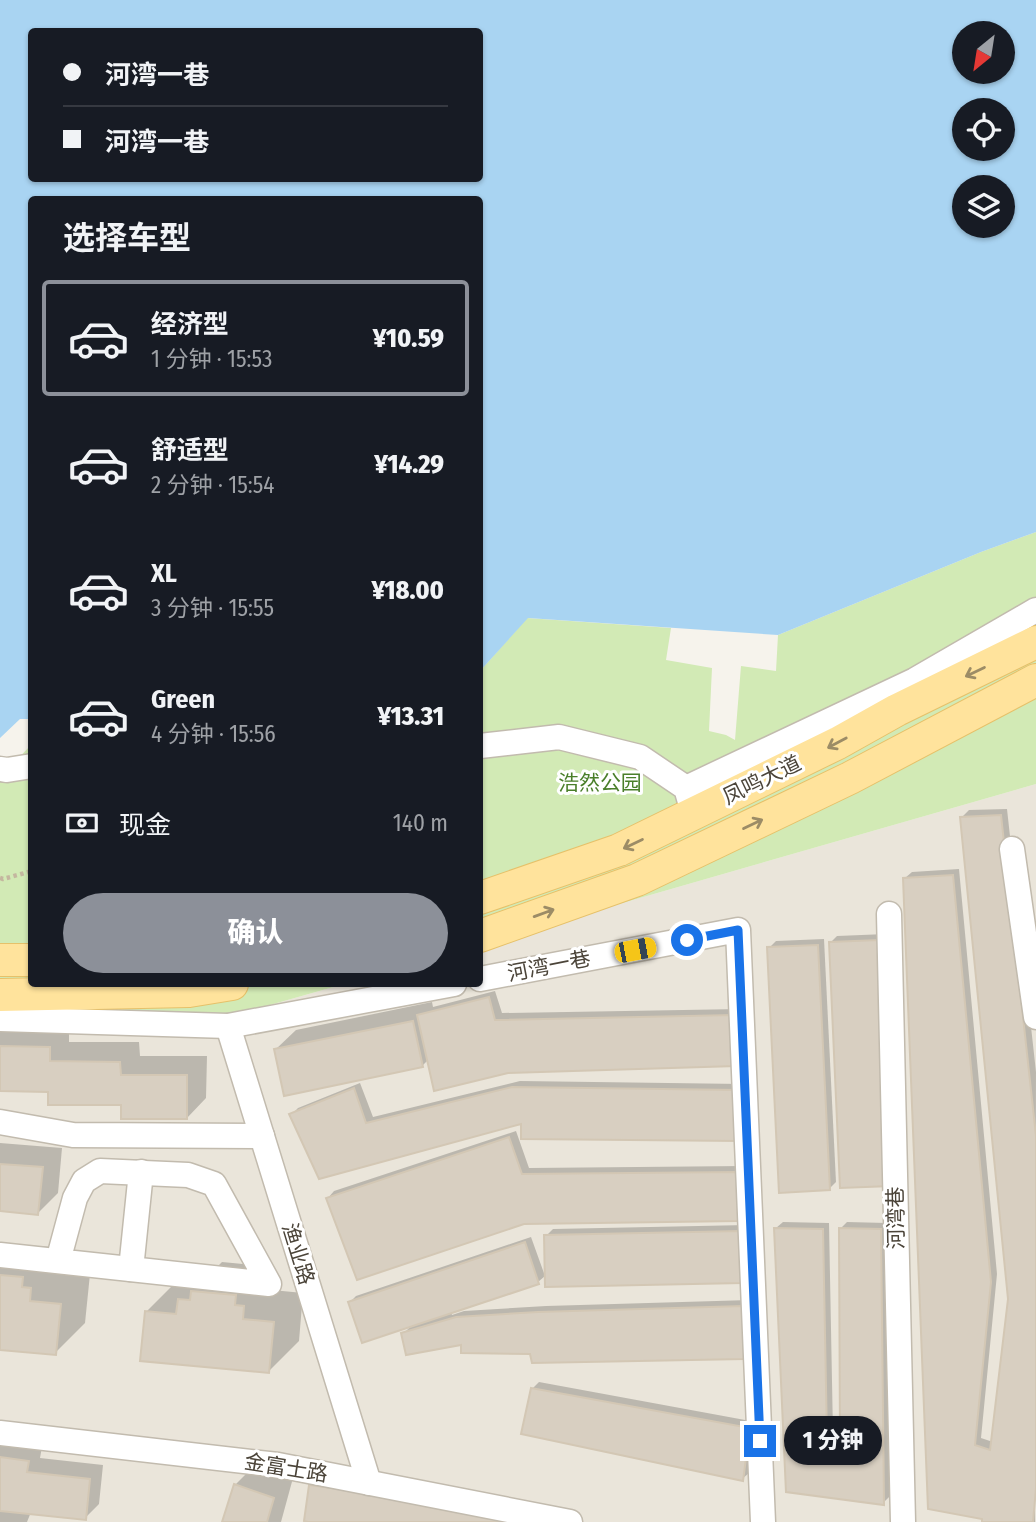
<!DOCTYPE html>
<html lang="zh">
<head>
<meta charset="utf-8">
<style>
	body { margin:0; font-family:"Fira Sans Condensed","Noto Sans SC",sans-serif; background:#242831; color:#f1f3f6; height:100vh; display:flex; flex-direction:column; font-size:26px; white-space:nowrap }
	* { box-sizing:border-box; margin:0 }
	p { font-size:23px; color:#9ea1a6 }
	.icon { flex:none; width:38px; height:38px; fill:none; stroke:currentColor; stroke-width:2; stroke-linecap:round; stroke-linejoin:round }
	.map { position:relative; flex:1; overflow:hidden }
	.drawer { position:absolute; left:28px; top:196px; width:455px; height:791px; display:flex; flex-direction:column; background:#171b24; border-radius:7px; box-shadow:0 2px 5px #0004 }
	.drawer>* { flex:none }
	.banner { position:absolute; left:28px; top:28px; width:455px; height:154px; border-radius:7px; box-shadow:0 2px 5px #0004; display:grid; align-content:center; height:154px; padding:0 35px; background:#171b24 }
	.needle { width:46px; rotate:210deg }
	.buttons { position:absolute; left:952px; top:21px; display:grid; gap:14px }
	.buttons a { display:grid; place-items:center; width:63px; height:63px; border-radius:50%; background:#171b24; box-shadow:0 2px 5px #0004; font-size:35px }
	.end { position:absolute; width:32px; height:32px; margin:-16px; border:9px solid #1a73e8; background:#fff; box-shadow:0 0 0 4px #fff }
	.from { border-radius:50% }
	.bubble { position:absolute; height:49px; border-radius:24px; background:#171b24; box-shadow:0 2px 5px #0004; font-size:23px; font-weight:800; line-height:49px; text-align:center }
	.car { position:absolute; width:21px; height:42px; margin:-21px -10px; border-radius:9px; box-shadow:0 0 5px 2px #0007; background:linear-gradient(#f5c518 24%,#345 0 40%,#f5c518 0 76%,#345 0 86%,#f5c518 0) }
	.banner b { display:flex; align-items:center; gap:24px; height:66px; font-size:26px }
	.banner b+b { border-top:2px solid #363941 }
	.banner i { width:18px; height:18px; background:#f1f3f6 }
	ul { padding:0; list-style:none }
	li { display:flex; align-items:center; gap:21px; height:116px; margin:0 14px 10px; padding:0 21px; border:4px solid transparent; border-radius:7px }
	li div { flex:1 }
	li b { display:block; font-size:26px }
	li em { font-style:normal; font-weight:800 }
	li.active { border-color:#8c9099 }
	li>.icon { width:63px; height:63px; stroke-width:1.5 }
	h2 { padding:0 35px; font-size:32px; line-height:84px }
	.pay { display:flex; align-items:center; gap:18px; height:77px; padding:0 35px; font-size:26px }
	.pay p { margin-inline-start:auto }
	.action { display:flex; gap:14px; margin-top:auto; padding:14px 35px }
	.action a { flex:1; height:80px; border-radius:42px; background:#8c9099; color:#fff; font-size:28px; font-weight:800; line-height:80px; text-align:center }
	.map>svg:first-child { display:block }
</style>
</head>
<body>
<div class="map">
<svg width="1036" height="1522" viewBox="0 0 1036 1522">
	<rect width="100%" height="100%" fill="#f6f3ec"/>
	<path fill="#eae5da" d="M1036 784V1522H0V1016L228 1017 344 984H480V944Z"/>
	<g fill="#d2eab5">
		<path d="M1036 532V784L480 944V671L527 618 671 628 666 660 712 668 709 731 726 735 735 740 741 666 776 671 778 635 981 552Z"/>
		<path d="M31 745 32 984H344L228 1017 0 1014V765L7 770Z"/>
	</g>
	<path fill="#a9d4f2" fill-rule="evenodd" d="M0 0H1036V532L981 552 778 635 528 618 480 671V200H32L31 719H20L0 738ZM32 32H480V178H32ZM964 33H1003V72H964ZM964 110H1003V149H964ZM964 187H1003V226H964Z"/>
	<g fill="#0003">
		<path d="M1007 809 1036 1072 1035 1522H983L905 878 912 872 959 869 997 1274 981 1438 993 1442 1010 1299 962 817 969 810Z"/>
		<path d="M886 934 898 1177 830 943 837 936Z"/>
		<path d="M824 939 836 1182 829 1189 769 948 776 941Z"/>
		<path d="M495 991 502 1013 741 1009 742 1057 429 1059 422 1066 276 1049 296 1030 432 1002 433 1007Z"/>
		<path d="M0 1027 69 1028V1042H139L140 1056H207L206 1098 187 1118 50 1090H0Z"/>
		<path d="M520 1081 743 1084 745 1133 523 1121 320 1177 291 1115 298 1108 360 1083 373 1117Z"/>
		<path d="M516 1131 529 1168 744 1166V1212L328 1198 334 1191Z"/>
		<path d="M0 1143 62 1148 58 1193 38 1213 0 1210Z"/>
		<path d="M783 1222 829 1223 833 1433H842L840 1229 847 1222 887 1223 890 1496 883 1503 788 1491 776 1228Z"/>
		<path d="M747 1225 748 1275 546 1236 553 1229Z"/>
		<path d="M531 1237 545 1276 538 1282 451 1312 452 1315 464 1311 546 1306 750 1300V1350L531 1353 403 1334 412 1325 350 1302 356 1296Z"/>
		<path d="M9 1244 52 1247 90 1274 85 1323 55 1353 0 1348V1252Z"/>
		<path d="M222 1262 265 1266 272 1290 303 1293 299 1341 269 1371 147 1311 177 1281 214 1270Z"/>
		<path d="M539 1382 756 1422 749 1473 742 1479 532 1389Z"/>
		<path d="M0 1442 42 1447 40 1458 103 1465 99 1504 85 1518 31 1512 27 1522H0Z"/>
		<path d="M255 1465 293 1478 281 1522H224L235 1485Z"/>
	</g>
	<g fill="#d8cfc1" stroke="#d3c7b4" stroke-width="2">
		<path d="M1001 815 1036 1136V1488L1033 1522H982V1519L928 1509 903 878 953 875 991 1282 975 1445 990 1450 1008 1299 960 817Z"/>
		<path d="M880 940 891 1186 840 1188 829 942Z"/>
		<path d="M818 945 830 1190 779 1193 767 947Z"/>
		<path d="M489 997 495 1020 734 1015 736 1066 508 1073 434 1091 417 1015Z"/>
		<path d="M413 1021 423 1067 284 1096 274 1049Z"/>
		<path d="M0 1046 50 1047V1061L120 1062 121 1075H187V1119H121V1105H48V1092L0 1091Z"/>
		<path d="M512 1087 737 1090 739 1141 521 1139V1124L319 1179 289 1114 354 1088 366 1123Z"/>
		<path d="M509 1137 522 1174 738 1172V1221L524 1224 357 1280 326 1198Z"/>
		<path d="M0 1164 43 1167 38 1215 0 1211Z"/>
		<path d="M774 1228 823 1229 827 1439 840 1440 839 1228 881 1229 884 1505 786 1492Z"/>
		<path d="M741 1231 742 1283 545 1287 544 1235Z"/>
		<path d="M525 1242 539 1284 362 1343 348 1302Z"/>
		<path d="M0 1275 23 1277 22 1287 31 1288 30 1301 61 1304 56 1355 0 1350Z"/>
		<path d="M191 1291 236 1295 235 1305 244 1306 243 1319 274 1322 269 1373 140 1361 145 1311 176 1314 178 1299 190 1300Z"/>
		<path d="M743 1306 744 1359 532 1363 530 1354 461 1353V1345L406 1355 401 1333 456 1317 538 1312Z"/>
		<path d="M531 1388 750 1428 743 1481 521 1434Z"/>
		<path d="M0 1457 29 1461 27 1472 90 1479 86 1520 0 1511Z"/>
		<path d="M234 1484 274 1498 267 1522H222Z"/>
		<path d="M309 1485 385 1495 511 1522H308L304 1521Z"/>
	</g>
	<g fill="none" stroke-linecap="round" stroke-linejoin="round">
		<g stroke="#c2bbae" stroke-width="27">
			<g id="minor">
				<path d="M480 746 559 737 640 757 686 788 690 802"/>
				<path d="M0 769 7 770 32 766"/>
				<path d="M686 788 915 680 1036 610"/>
				<path d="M1012 849 1036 1017"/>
				<path d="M889 914 903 1522"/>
				<path d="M480 979 738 930 763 1522"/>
				<path d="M0 1019 228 1026 454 984"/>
				<path d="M228 1026 369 1483"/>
				<path d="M0 1122 73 1135 262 1136"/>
				<path d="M0 1255 269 1284 214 1184 188 1175 100 1171 84 1181 75 1198 58 1261"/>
				<path d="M131 1269 141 1172"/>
				<path d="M0 1433 278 1465 570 1522"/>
			</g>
		</g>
		<g stroke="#e6c16a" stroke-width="34">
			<g id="major">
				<path d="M480 898 619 850 838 743 897 710 1036 642"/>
				<path d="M480 936 637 880 850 778 1036 680"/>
				<path d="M0 960H32"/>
				<path d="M0 995 189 991 232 984"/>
			</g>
		</g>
		<path stroke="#c4b79f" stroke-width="4.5" stroke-dasharray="3.5 3.5" stroke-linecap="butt" d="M0 878 3 879 32 871"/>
		<use href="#minor" stroke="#fff" stroke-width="24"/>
		<use href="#major" stroke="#ffe39c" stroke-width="32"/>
	</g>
	<defs><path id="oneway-shaft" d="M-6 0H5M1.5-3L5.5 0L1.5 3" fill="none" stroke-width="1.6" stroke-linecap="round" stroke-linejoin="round" transform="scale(1.75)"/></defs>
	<g stroke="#9c8c66">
		<use href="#oneway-shaft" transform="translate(975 672) rotate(154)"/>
		<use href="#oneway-shaft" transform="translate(837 743) rotate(152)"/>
		<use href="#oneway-shaft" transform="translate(753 824) rotate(-26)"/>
		<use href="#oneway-shaft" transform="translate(633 844) rotate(154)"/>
		<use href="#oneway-shaft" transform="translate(544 913) rotate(-20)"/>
	</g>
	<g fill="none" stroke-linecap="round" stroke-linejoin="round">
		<path stroke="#1a73e8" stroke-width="9" d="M687 940 738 930 760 1441"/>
	</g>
	<g text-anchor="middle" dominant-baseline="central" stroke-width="6" stroke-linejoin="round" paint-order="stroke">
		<g font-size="21" fill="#4b4439" stroke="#fff">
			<text transform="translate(762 780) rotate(-26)">凤鸣大道</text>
			<text transform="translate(549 966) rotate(-11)">河湾一巷</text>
			<text transform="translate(896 1218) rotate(-91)">河湾巷</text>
			<text transform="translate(298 1254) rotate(73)">渔业路</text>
			<text transform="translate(286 1468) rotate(9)">金富士路</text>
		</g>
		<g font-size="21" fill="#4a7f2a" stroke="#fff">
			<text x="600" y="783">浩然公园</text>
		</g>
	</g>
</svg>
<div class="buttons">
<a><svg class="needle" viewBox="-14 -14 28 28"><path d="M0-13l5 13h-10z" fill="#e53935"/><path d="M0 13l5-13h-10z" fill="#9ea1a6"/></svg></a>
<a><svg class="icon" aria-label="locate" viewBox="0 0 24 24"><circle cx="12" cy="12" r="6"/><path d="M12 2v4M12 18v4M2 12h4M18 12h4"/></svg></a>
<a><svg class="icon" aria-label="layers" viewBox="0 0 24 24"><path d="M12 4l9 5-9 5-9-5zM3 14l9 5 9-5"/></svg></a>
</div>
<i class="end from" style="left:687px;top:940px"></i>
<i class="end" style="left:760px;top:1441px"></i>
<div class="bubble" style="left:784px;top:1416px;width:98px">1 分钟</div>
<i class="car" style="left:635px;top:950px;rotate:79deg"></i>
<div class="banner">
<b><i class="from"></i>河湾一巷</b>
<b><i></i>河湾一巷</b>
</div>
<section class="drawer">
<h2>选择车型</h2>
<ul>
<li class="active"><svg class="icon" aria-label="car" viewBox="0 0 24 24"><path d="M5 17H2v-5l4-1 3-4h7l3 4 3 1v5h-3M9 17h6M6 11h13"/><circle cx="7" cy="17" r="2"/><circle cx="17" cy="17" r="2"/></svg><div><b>经济型</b><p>1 分钟 · 15:53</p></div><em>¥10.59</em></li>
<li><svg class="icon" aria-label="car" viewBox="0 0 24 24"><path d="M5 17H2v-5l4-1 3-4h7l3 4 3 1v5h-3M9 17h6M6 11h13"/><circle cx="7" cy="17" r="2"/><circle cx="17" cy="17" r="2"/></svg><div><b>舒适型</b><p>2 分钟 · 15:54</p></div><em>¥14.29</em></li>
<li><svg class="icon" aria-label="car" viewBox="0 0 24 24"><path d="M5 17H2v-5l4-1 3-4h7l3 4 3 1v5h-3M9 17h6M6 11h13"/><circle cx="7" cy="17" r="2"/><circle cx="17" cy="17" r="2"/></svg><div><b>XL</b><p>3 分钟 · 15:55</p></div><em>¥18.00</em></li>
<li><svg class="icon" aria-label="car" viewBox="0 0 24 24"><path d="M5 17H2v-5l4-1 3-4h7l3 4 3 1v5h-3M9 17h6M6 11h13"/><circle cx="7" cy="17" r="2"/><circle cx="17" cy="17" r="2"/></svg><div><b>Green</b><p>4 分钟 · 15:56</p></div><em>¥13.31</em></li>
</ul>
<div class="pay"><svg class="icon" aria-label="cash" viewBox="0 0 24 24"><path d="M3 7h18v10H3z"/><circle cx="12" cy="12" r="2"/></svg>现金<p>140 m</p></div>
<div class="action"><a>确认</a></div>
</section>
</div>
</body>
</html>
